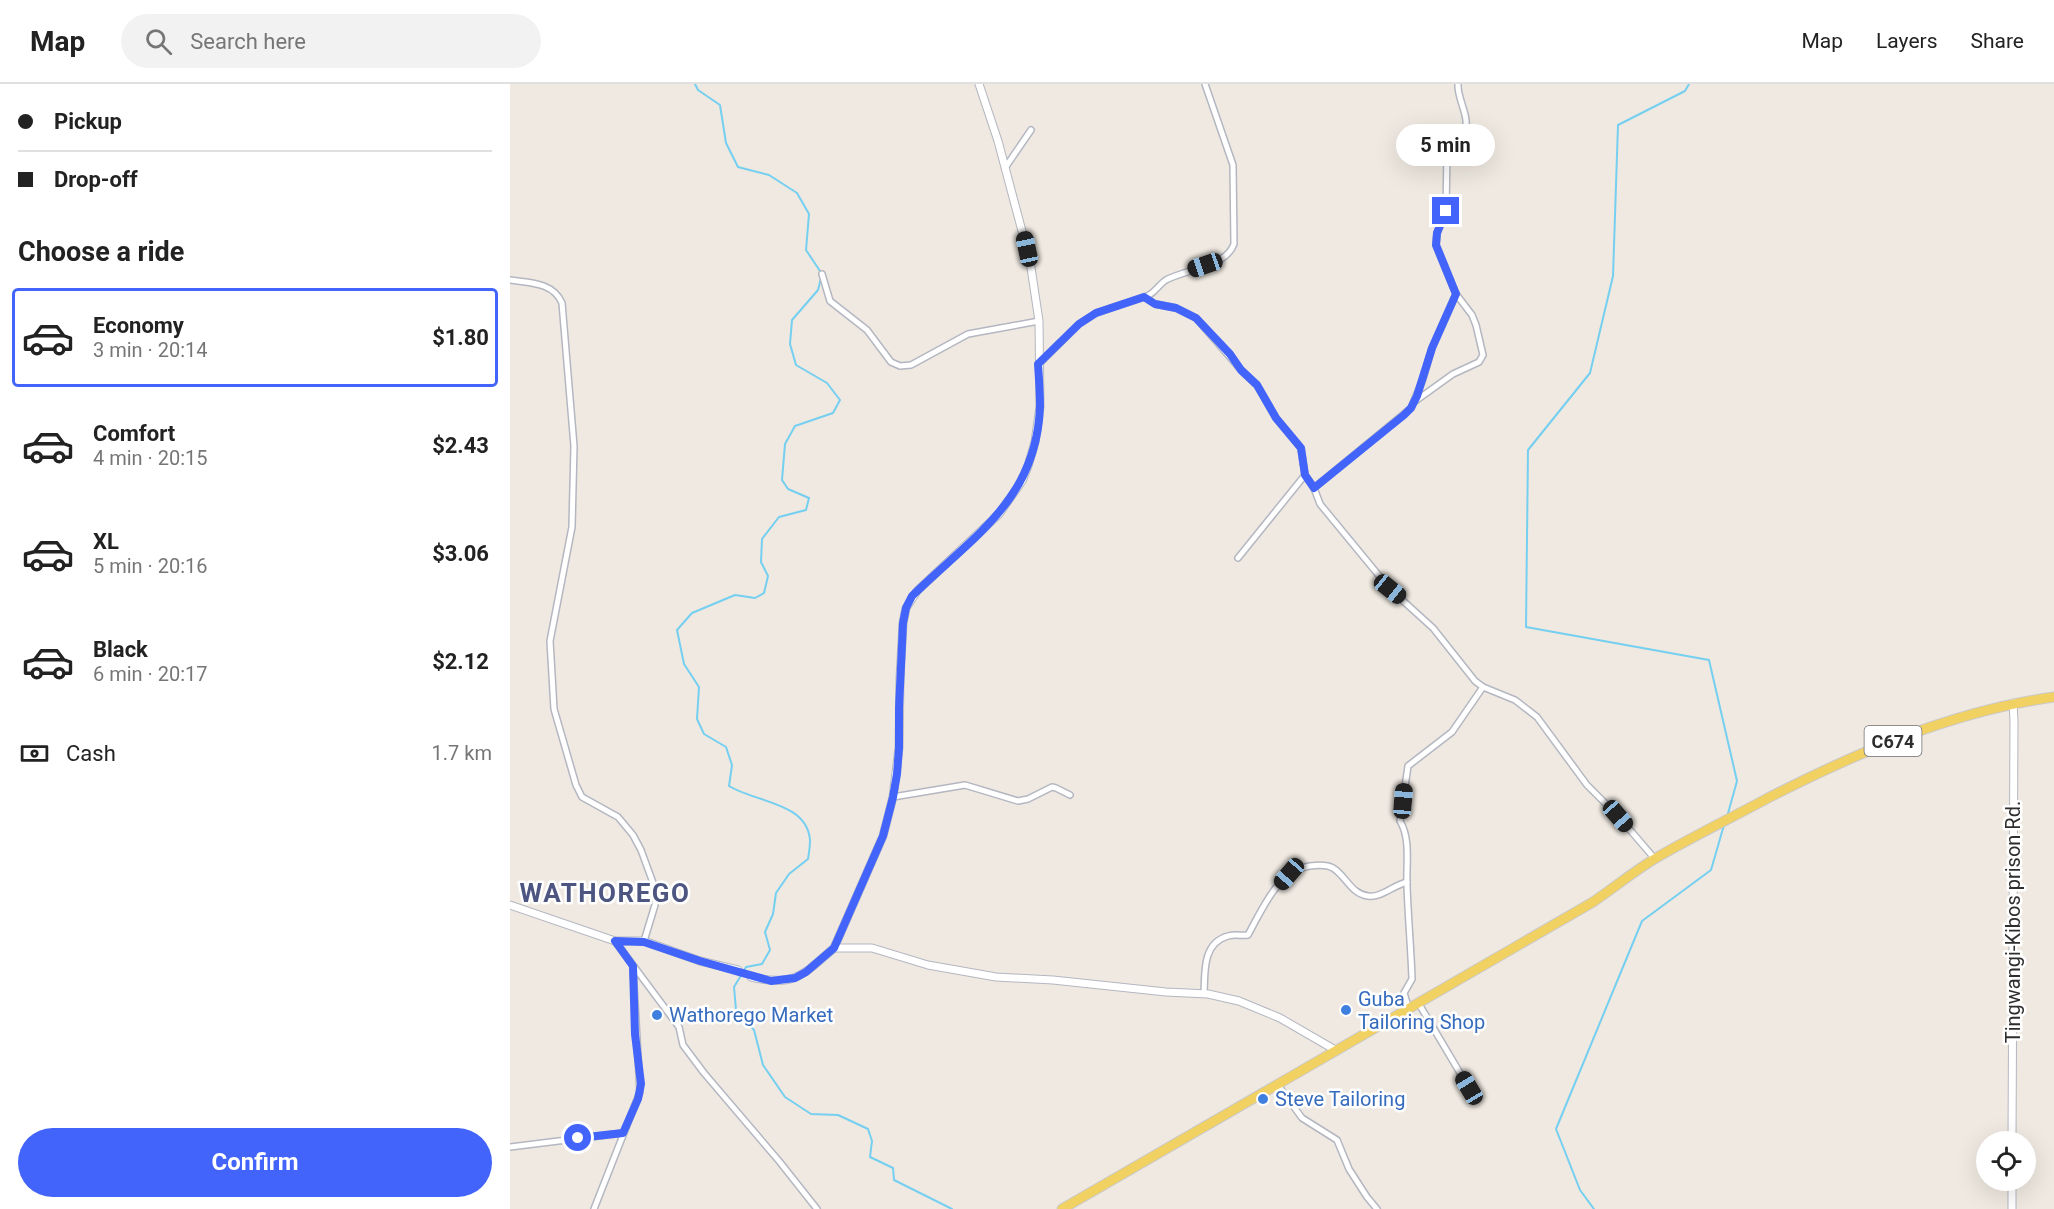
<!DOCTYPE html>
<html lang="en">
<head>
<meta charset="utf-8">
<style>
	body { margin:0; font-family:Roboto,sans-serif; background:#f2f2f2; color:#222; height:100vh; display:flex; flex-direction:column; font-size:22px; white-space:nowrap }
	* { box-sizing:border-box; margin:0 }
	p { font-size:20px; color:#767676 }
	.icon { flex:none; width:33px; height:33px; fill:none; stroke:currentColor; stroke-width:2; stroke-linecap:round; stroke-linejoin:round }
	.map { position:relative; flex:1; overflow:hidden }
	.drawer { display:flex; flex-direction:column; background:#fff; width:510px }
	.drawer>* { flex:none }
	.guide { display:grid; align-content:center; height:132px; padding:0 18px; background:#fff }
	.tools { position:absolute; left:1466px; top:1047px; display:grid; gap:12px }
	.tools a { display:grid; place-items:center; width:60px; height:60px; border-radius:50%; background:#fff; box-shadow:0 6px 24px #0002; font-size:30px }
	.end { position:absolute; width:27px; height:27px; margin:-14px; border:8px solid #4264fb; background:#fff; box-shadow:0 0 0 3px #fff }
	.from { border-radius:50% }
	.bubble { position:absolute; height:42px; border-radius:21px; background:#fff; box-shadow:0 6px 24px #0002; font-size:20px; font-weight:700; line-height:42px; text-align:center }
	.car { position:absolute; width:18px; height:36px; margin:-18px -9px; border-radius:8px; box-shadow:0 0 4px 2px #0007; background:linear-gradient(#222 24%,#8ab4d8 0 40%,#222 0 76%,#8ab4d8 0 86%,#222 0) }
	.guide b { display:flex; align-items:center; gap:21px; height:57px; font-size:22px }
	.guide b+b { border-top:2px solid #e0e0e0 }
	.guide i { width:15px; height:15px; background:#222 }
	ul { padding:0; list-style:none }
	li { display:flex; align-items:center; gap:18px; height:99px; margin:0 12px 9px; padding:0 6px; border:3px solid transparent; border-radius:6px }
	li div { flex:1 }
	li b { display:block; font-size:22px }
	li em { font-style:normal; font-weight:700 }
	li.active { border-color:#4264fb }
	li>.icon { width:54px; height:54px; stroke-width:1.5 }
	h2 { padding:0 18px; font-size:27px; line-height:72px }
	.pay { display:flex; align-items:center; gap:15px; height:66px; padding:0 18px; font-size:22px }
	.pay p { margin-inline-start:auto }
	.button { display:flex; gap:12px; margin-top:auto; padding:12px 18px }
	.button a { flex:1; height:69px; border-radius:36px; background:#4264fb; color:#fff; font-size:24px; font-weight:700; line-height:69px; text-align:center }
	header { display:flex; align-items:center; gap:36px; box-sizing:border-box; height:84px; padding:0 30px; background:#fff; border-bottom:2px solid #e0e0e0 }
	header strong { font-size:28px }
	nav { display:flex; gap:33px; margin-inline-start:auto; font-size:21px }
	.search { width:420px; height:54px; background:#f2f2f2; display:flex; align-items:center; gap:15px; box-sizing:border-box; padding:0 21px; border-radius:33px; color:#767676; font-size:22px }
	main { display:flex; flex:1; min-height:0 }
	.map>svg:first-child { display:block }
</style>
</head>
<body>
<header>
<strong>Map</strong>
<div class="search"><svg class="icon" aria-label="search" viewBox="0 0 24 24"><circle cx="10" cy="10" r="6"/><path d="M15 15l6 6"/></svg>Search here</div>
<nav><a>Map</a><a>Layers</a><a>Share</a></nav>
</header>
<main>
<section class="drawer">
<div class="guide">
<b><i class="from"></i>Pickup</b>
<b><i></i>Drop-off</b>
</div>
<h2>Choose a ride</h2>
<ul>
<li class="active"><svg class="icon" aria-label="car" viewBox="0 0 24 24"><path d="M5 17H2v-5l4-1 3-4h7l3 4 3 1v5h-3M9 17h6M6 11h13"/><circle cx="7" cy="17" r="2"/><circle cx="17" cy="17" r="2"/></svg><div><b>Economy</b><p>3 min · 20:14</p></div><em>$1.80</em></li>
<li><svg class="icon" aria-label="car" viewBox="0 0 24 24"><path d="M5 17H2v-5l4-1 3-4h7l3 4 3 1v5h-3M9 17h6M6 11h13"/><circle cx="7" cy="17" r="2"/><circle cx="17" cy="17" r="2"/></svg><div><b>Comfort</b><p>4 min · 20:15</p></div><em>$2.43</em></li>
<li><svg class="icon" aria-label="car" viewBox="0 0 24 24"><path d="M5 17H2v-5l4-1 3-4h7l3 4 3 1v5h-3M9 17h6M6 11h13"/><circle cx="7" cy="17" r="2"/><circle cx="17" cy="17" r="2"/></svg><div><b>XL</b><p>5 min · 20:16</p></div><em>$3.06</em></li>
<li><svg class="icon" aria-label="car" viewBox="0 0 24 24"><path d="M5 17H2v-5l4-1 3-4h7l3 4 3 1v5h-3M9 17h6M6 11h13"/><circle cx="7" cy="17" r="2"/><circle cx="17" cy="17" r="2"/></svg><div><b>Black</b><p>6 min · 20:17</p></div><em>$2.12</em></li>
</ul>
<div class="pay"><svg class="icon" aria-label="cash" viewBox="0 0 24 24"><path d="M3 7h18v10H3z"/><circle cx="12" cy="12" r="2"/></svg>Cash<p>1.7 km</p></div>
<div class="button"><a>Confirm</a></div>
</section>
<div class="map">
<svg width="1544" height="1125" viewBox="0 0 1544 1125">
	<rect width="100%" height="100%" fill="#efe9e1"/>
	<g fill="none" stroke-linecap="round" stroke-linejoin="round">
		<g stroke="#75cff0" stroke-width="2">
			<path d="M185 0 188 6 210 21 216 59 228 83 259 91 287 109 299 130 296 166 312 190 308 206 282 236 280 260 286 281 317 299 330 316 323 329 285 342 275 360 272 396 278 405 299 414 296 426 269 433 252 455 251 478 258 492 254 509 245 514 225 511 182 529 167 546 174 580 189 603 187 635 194 650 216 663 222 681 219 702C244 718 297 718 300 756 300 762 299 769 298 775L279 790 266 809 263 830 255 848 260 866 252 880 236 883 224 903 226 926 244 946 253 981 275 1013 301 1030 328 1031 358 1045 362 1057 360 1073 383 1084 384 1096 442 1125"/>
			<path d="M1179 0 1175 7 1108 41 1103 192 1080 289 1018 366 1016 543 1199 576 1227 697 1217 733"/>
			<path d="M1084 1125 1070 1106 1046 1045 1132 837 1201 786 1214 741"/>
		</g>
		<g stroke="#b4b7c1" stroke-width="8">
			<g id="minor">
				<path d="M495 84 521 46"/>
				<path d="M312 190 320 217 357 246 381 278 390 282 401 281 458 250 529 237"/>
				<path d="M0 196C20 199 43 198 52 219L64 362 62 443 40 557 44 625 66 701 72 713 108 733 123 751 131 766 146 807 145 821 134 857"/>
				<path d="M634 213C644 211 647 202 656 196 676 185 716 183 724 160L723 81 695 0"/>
				<path d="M529 280 569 240 586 229 634 213 645 220 666 224 686 234 731 286 747 301 766 334 791 364 795 391 804 404 810 420 880 505 923 544 965 597 973 603 1005 616 1027 633 1077 701 1108 732 1145 775"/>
				<path d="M904 318 943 290 969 278 973 271 966 241 962 231 946 210 926 161 927 149 936 127 937 68C941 59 952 57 955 47 960 32 947 15 948 0"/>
				<path d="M804 404 901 324 913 295 922 264 946 210"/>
				<path d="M728 474 795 391"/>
				<path d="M383 713 455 701 508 717 518 715 542 703 546 704 560 711"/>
				<path d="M105 857 169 943 173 961 194 989 269 1077 307 1125"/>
				<path d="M694 910C695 889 692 859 718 852 725 850 731 852 738 851 752 826 767 787 800 782 807 781 816 780 823 784 836 792 841 810 858 812 871 814 884 801 897 798"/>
				<path d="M909 920 959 1004"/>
				<path d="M899 926 894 909 902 895C901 864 898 833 897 801 896 781 901 755 890 737L898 682 942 648 973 603"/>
				<path d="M768 1001 792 1034 827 1056 839 1085 857 1113 867 1125"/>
				<path d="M0 1063 113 1049"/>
				<path d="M84 1125 130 1008 123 884"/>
			</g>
		</g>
		<g stroke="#b4b7c1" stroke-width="9">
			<g id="tertiary">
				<path d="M0 821 105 857H134L190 877 228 886"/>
				<path d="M324 864 373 752 383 713 389 664 390 594 393 539 396 524 407 507 489 430 512 397 518 382 525 358 530 323 529 237 520 177 488 57 469 0"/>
				<path d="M241 893C285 903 293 891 324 864H362L418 881 486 893 543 896 656 908 698 910 729 917 770 934 827 967"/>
				<path d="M1502 1058 1504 637 1503 619"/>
				<path d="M1502 1125V1096"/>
			</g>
		</g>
		<g stroke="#c9c9c9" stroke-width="11">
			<path id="primary" d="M552 1125 1083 818C1104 804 1124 787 1146 774 1182 753 1221 734 1258 714 1348 668 1443 627 1544 613"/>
		</g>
		<use href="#minor" stroke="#fff" stroke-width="5"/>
		<use href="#tertiary" stroke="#fff" stroke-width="7"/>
		<use href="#primary" stroke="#f2d163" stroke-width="9"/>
	</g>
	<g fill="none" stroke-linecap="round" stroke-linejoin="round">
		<path stroke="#4264fb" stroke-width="8" d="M68 1054 113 1049 128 1015 131 1000 125 950 123 882 105 857 134 858 190 877 261 897 285 894 296 888 324 864 373 752 383 713 387 690 389 664V624L393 539 396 524 402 512C462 453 527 416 530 322 530 308 529 294 528 280L569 240 586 229 634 213 645 220 666 224 686 234 720 270 731 286 747 301 766 334 791 364 795 391 804 404 894 331 901 324 907 312 922 264 946 210 926 161 927 149 936 127"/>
	</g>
	<g fill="#3f7fe0" stroke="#fff" stroke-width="2">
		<circle cx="836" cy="926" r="6"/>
		<circle cx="147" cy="931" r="6"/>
		<circle cx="753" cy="1015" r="6"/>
	</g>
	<g text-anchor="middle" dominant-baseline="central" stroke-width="5" stroke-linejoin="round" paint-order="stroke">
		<rect fill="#fff" stroke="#6d6d6d" stroke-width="1.5" x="1354.5" y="642" width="57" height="30" rx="4.5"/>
		<g font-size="18" font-weight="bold" fill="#2e2e2e">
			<text x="1383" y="657">C674</text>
		</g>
		<g font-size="20" fill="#2e2e2e" stroke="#fff">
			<text transform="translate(1503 838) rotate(-90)">Tingwangi-Kibos prison Rd.</text>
		</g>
		<g font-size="20" fill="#366cbe" stroke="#fff" text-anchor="start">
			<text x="848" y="915">Guba<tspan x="848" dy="23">Tailoring Shop</tspan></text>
			<text x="159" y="931">Wathorego Market</text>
			<text x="765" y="1015">Steve Tailoring</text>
		</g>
		<g font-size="26" font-weight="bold" letter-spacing="1.5" fill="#4d5680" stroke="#fff">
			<text x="95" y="809">WATHOREGO</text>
		</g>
	</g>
</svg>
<div class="tools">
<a><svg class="icon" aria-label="locate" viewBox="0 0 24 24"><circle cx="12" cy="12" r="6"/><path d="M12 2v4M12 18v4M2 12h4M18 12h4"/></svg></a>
</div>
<i class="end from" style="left:68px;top:1054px"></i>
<i class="end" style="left:936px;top:127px"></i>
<div class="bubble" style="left:886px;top:40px;width:99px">5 min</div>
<i class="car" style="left:517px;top:165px;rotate:348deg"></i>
<i class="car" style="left:695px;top:181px;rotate:251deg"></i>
<i class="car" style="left:880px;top:505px;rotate:129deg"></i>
<i class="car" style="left:893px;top:717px;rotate:5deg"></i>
<i class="car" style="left:1108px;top:732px;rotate:139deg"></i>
<i class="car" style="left:779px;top:790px;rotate:221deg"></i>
<i class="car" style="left:959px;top:1004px;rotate:329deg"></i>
</div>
</main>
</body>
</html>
